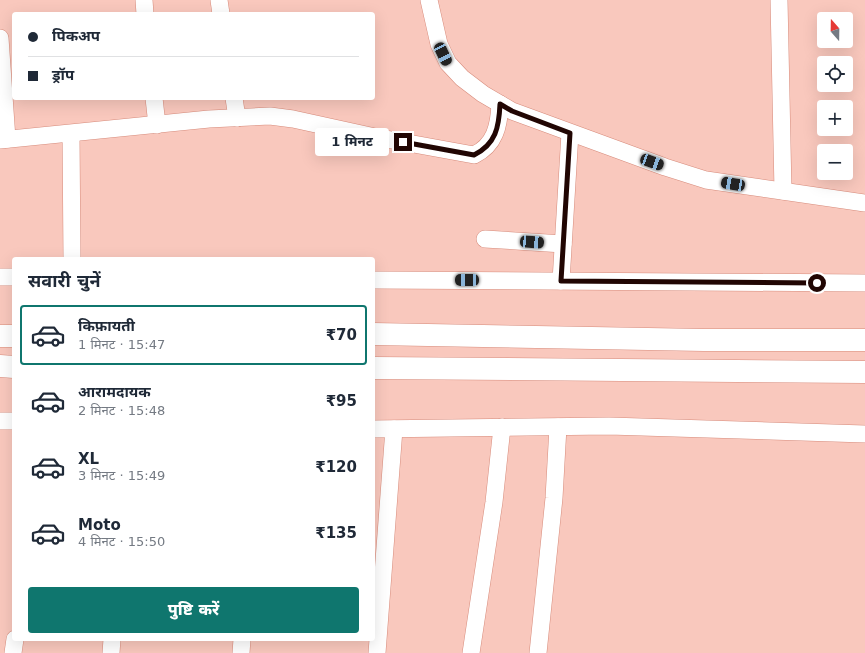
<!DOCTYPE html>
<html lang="hi">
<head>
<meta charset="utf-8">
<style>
	body { margin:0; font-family:"DejaVu Sans","Noto Sans Devanagari",sans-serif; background:#f6f6f7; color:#1f2937; height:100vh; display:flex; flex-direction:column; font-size:15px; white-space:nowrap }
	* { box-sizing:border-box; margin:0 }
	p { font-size:13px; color:#747a83 }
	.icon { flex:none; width:22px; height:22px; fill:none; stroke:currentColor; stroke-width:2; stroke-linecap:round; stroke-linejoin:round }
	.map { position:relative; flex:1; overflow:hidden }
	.sheet { position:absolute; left:12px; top:257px; width:363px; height:384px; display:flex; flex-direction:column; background:#fff; border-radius:4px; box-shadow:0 4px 16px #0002 }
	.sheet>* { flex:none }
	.guide { position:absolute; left:12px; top:12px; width:363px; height:88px; border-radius:4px; box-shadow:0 4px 16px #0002; display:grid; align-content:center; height:88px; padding:0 16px; background:#fff }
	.needle { width:26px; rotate:340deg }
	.buttons { position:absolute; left:817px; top:12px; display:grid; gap:8px }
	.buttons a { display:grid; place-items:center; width:36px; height:36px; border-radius:4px; background:#fff; box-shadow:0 4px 16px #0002; font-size:20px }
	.end { position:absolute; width:18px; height:18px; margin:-9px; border:5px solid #210603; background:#fff; box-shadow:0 0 0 2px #fff }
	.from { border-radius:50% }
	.bubble { position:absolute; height:28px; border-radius:4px; background:#fff; box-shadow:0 4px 16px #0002; font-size:13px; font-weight:800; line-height:28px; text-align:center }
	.car { position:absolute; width:12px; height:24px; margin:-12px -6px; border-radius:5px; box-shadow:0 0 3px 1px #0007; background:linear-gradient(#222 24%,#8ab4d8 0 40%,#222 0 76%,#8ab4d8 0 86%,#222 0) }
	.guide b { display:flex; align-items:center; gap:14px; height:38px; font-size:15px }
	.guide b+b { border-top:1px solid #e0e1e3 }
	.guide i { width:10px; height:10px; background:#1f2937 }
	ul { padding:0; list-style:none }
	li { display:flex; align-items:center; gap:12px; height:60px; margin:0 8px 6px; padding:0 8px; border:2px solid transparent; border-radius:4px }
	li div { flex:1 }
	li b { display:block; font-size:15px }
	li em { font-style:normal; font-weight:800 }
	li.on { border-color:#0f766e }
	li>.icon { width:36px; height:36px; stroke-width:1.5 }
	h2 { padding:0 16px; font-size:18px; line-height:48px }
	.primary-button { display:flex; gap:8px; margin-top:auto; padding:8px 16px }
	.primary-button a { flex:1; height:46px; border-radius:4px; background:#0f766e; color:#fff; font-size:16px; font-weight:800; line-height:46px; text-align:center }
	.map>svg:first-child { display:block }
</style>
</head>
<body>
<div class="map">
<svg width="865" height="653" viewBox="0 0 865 653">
	<rect width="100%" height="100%" fill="#f9c8bd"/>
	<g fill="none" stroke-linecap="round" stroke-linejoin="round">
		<g stroke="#d78b7b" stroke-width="18">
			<g id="minor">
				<path d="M144 0 145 14"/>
				<path d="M219 0 221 14"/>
				<path d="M429 0 439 44 448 63 462 78 483 94 512 111 665 167 706 180 865 203"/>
				<path d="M779 0 783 191"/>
				<path d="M0 38 7 139"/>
				<path d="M154 98 157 125"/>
				<path d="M234 98 237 118"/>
				<path d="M71 134 72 259"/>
				<path d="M0 140 209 119 270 116 293 119 375 137 474 155C495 145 499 126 500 104"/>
				<path d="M485 239 563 244"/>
				<path d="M0 277H14"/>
				<path d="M373 280 865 283"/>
				<path d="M561 281 570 133"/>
				<path d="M0 421H14"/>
				<path d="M373 429 609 426 865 434"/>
				<path d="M13 653 15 639"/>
				<path d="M111 653 112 639"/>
				<path d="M241 653 242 639"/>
				<path d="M377 653 394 429"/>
				<path d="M471 653 494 502 502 427"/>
				<path d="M538 653 554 498 558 427"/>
			</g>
		</g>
		<g stroke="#d78b7b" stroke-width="23">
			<g id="highway">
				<path d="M373 334 704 340H865"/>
				<path d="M0 336H14"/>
				<path d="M0 366 14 367"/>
				<path d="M373 368 865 372"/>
			</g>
		</g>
		<use href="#minor" stroke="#fff" stroke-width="17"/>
		<use href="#highway" stroke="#fff" stroke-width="22"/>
	</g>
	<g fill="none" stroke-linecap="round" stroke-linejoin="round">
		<path stroke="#210603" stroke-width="5" d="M403 142 474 155C496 144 499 127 500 104L512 111 570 133 561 281 817 283"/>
	</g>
</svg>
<div class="buttons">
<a><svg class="needle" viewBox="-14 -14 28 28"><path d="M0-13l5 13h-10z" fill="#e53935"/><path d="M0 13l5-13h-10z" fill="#747a83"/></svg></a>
<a><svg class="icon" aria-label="locate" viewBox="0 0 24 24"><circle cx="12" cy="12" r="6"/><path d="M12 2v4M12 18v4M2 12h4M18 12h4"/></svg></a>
<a>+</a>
<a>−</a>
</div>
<i class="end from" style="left:817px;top:283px"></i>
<i class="end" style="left:403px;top:142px"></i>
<div class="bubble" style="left:315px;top:128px;width:74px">1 मिनट</div>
<i class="car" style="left:443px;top:54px;rotate:154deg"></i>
<i class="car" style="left:652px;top:162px;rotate:110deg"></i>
<i class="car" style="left:733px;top:184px;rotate:280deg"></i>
<i class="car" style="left:532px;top:242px;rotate:94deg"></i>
<i class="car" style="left:467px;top:280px;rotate:270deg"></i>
<div class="guide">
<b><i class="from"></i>पिकअप</b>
<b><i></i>ड्रॉप</b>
</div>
<section class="sheet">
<h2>सवारी चुनें</h2>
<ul>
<li class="on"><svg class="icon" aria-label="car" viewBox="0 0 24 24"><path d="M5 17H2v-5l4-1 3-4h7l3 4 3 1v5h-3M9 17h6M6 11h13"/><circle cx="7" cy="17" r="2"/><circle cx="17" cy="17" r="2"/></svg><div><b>किफ़ायती</b><p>1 मिनट · 15:47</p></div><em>₹70</em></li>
<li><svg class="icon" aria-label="car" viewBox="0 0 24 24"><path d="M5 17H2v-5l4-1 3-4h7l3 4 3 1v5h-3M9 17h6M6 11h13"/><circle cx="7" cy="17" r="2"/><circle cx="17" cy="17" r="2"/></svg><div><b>आरामदायक</b><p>2 मिनट · 15:48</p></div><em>₹95</em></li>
<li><svg class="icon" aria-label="car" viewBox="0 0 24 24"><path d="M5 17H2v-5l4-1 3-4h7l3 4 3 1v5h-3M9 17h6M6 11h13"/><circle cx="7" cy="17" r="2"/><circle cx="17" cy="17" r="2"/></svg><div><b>XL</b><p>3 मिनट · 15:49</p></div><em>₹120</em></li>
<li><svg class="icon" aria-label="car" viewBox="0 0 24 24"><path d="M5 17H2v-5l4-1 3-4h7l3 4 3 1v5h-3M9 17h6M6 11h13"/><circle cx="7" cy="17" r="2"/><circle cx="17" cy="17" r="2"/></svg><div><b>Moto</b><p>4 मिनट · 15:50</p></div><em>₹135</em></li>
</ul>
<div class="primary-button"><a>पुष्टि करें</a></div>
</section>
</div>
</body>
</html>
